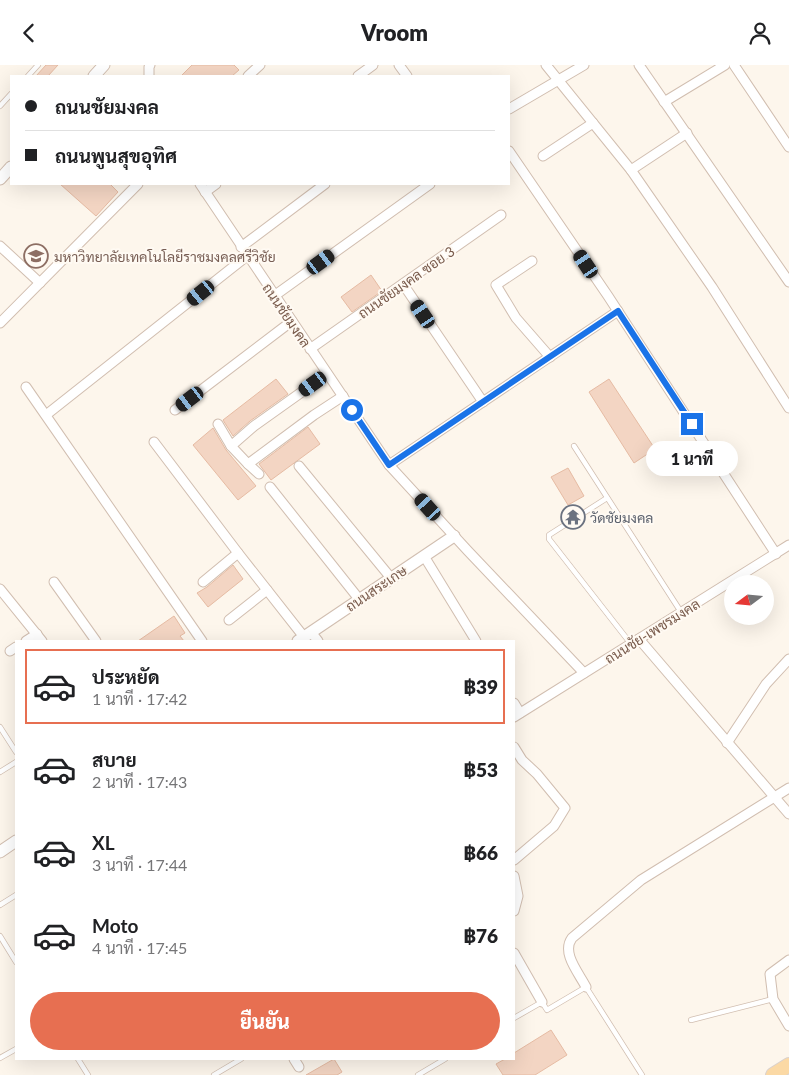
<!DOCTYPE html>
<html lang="th">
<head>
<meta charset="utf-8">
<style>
	body { margin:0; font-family:Lato,Sarabun,sans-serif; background:#f6f6f6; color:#202124; height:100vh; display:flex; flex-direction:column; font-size:19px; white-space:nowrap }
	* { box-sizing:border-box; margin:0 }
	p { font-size:16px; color:#757577 }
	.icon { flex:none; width:28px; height:28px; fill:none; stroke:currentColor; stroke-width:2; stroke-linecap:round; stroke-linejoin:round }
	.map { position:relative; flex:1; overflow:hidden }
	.side { position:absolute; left:15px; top:575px; width:500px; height:420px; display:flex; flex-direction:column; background:#fff; border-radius:0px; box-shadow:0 5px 20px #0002 }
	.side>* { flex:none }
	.hud { position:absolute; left:10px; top:10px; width:500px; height:110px; border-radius:0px; box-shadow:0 5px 20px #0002; display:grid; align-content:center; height:110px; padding:0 15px; background:#fff }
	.needle { width:32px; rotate:254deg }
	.tools { position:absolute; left:724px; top:510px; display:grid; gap:10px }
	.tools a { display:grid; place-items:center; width:50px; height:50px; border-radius:50%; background:#fff; box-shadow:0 5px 20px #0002; font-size:25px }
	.end { position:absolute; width:22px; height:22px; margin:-11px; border:6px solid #1a73e8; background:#fff; box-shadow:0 0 0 2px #fff }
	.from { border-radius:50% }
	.bubble { position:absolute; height:35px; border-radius:18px; background:#fff; box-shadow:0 5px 20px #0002; font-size:16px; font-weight:800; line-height:35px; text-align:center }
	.car { position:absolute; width:15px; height:30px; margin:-15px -8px; border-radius:6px; box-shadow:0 0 4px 1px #0007; background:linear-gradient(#222 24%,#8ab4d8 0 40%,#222 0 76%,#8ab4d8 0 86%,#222 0) }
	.hud b { display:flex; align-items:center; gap:18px; height:48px; font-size:19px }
	.hud b+b { border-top:1px solid #e0e0e0 }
	.hud i { width:12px; height:12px; background:#202124 }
	ul { padding:9px 0 0; list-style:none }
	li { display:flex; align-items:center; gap:15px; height:75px; margin:0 10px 8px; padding:0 5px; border:2px solid transparent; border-radius:0px }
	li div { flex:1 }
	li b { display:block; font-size:19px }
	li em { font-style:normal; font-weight:800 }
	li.selected { border-color:#e76f51 }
	li>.icon { width:45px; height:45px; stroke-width:1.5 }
	.button { display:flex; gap:10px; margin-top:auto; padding:10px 15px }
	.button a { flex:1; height:58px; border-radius:30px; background:#e76f51; color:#fff; font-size:20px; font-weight:800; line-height:58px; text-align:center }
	header { display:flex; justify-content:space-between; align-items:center; height:65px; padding:0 15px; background:#fff; font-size:22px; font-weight:800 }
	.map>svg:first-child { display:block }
</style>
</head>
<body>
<header><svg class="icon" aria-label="back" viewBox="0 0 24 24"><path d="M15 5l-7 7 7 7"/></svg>Vroom<svg class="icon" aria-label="person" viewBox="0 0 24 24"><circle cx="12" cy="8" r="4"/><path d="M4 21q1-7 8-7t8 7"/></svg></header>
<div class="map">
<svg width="789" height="1010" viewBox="0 0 789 1010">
	<rect width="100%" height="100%" fill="#fdf6ec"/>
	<g fill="#f3d5c3" stroke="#e6bba3">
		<path d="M46 0H58L48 11H36Z"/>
		<path d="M192 0H234L239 5 232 11H181Z"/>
		<path d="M60 119H110L118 127 96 151Z"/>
		<path d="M371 210 382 226 352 247 341 232Z"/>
		<path d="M276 314 288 329 250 356 233 371 223 355Z"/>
		<path d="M609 314 655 384 634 398 589 327Z"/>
		<path d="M308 362 320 379 271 415 259 399Z"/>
		<path d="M213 363 226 385 256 421 238 435 193 380Z"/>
		<path d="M568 403 584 431 568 440 551 412Z"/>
		<path d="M233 500 243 514 208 542 197 528 207 522Z"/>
		<path d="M174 551 185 568 180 571 184 576H138Z"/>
		<path d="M551 965 567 990 535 1010H503L496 999 505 994H514V988Z"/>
		<path d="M334 994 342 1007 337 1010H306Z"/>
	</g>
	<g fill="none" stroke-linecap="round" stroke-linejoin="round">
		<g stroke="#d1beb0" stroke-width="6">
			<g id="service">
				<path d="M28 11 38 0"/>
				<path d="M0 41 11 29"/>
				<path d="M574 381 681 547"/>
				<path d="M607 433 549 470V474L631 579"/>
				<path d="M0 662 16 687"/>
				<path d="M0 707 16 697"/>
				<path d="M0 840 16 830"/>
				<path d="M0 871 16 897"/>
				<path d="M514 953 542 937 547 945 586 922 642 1010"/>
				<path d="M691 955 773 934"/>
				<path d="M0 993 16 984"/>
				<path d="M78 994 88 1010"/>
				<path d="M214 1010 241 994"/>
				<path d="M418 1010 445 994"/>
			</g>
		</g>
		<g stroke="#d1beb0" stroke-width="11">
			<g id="minor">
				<path d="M399 0 407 11"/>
				<path d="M546 0 631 105 712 222 789 343"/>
				<path d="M639 0 789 217"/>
				<path d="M734 0 789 82"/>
				<path d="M149 11V2L150 0"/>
				<path d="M248 11 260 0"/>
				<path d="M358 11 373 0"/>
				<path d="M664 37 725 0"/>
				<path d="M509 44 584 0"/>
				<path d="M509 86 608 231 776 489"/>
				<path d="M543 91 593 58"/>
				<path d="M631 105 687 68"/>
				<path d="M200 119 389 400 468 486 584 608"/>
				<path d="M205 127 216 119"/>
				<path d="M0 181 40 218"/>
				<path d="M241 182 325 119"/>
				<path d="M532 196 496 220 516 253 550 292"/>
				<path d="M403 219 483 337"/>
				<path d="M274 231 430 119"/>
				<path d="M0 258 138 119"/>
				<path d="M310 284 501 150"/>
				<path d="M26 322 202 576"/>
				<path d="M175 345 292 256"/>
				<path d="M46 350 247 191"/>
				<path d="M218 359 231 381 248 399 314 350 343 331"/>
				<path d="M154 377 238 488 304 572"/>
				<path d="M231 381 254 361 327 309"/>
				<path d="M248 399 259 409"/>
				<path d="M389 400 618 246"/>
				<path d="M299 401 391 513"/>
				<path d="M270 422 359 534"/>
				<path d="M424 491 476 576"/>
				<path d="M54 517 96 576"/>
				<path d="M203 517 238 488"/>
				<path d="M0 524 42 576"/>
				<path d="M229 555 267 525"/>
				<path d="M311 567 318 576"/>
				<path d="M639 574 789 749"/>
				<path d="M26 576 37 569"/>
				<path d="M10 586 16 582"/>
				<path d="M514 638 520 648"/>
				<path d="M514 652 789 480"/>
				<path d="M727 678 766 619 789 594"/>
				<path d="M514 682 522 695 537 709 565 743 554 761 514 795"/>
				<path d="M514 811 518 831 514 846"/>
				<path d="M514 888 542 937"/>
				<path d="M789 895 770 909 773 934 789 961"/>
				<path d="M586 922C579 908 561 888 572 873L641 815 789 723"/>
				<path d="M294 994 299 1002"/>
			</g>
		</g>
		<g stroke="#d1beb0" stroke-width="13">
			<g id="tertiary">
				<path d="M94 11 104 0"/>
				<path d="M0 114 11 102"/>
				<path d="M298 576 454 471"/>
				<path d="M0 787 16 776"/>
			</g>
		</g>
		<g stroke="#dad1cd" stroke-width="16">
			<path id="primary" d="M773 1010 789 1000"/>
		</g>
		<use href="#service" stroke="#fff" stroke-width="4.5"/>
		<use href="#minor" stroke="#fff" stroke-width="9"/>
		<use href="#tertiary" stroke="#fff" stroke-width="11"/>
		<use href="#primary" stroke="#fbd9a5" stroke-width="14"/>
	</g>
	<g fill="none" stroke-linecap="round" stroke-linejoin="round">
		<path stroke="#1a73e8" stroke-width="6" d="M352 345 389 400 618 246 692 359"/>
	</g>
	<defs>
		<g id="university-ring" transform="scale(1.25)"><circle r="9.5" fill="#fffaf3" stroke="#8d6e63" stroke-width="1.5"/><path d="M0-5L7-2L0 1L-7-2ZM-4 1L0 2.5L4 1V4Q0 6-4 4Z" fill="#8d6e63"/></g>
		<g id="temple-ring" transform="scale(1.25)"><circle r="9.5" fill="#fffaf3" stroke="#6b7280" stroke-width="1.5"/><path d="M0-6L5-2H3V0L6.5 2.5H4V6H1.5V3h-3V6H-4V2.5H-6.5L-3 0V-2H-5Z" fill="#6b7280"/></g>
	</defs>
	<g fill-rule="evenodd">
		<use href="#university-ring" x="36" y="191"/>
		<use href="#temple-ring" x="573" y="452"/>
	</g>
	<g text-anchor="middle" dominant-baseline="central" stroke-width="4" stroke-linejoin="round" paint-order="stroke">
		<g font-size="14" fill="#785e54" stroke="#fffaf3" text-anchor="start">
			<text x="54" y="191">มหาวิทยาลัยเทคโนโลยีราชมงคลศรีวิชัย</text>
		</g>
		<g font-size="14" fill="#7a5c4d" stroke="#fffaf3">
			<text transform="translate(406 217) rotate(-35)">ถนนชัยมงคล ซอย 3</text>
			<text transform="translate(287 250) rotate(56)">ถนนชัยมงคล</text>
			<text transform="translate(376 523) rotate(-34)">ถนนสระเกษ</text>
			<text transform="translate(652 566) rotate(-32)">ถนนชัย-เพชรมงคล</text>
		</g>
		<g font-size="14" fill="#5b616d" stroke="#fffaf3" text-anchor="start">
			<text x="590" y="452">วัดชัยมงคล</text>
		</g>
	</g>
</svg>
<div class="tools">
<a><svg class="needle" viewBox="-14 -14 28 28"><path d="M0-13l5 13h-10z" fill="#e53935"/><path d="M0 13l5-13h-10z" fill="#757577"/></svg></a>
</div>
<i class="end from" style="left:352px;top:345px"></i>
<i class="end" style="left:692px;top:359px"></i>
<div class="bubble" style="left:646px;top:376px;width:92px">1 นาที</div>
<i class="car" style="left:321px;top:197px;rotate:54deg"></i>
<i class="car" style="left:586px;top:199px;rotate:326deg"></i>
<i class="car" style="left:201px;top:228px;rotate:231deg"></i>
<i class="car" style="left:423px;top:249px;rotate:326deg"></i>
<i class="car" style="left:313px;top:319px;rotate:234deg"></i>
<i class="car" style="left:190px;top:334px;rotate:233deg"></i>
<i class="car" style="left:428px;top:442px;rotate:318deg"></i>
<div class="hud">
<b><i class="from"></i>ถนนชัยมงคล</b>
<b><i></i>ถนนพูนสุขอุทิศ</b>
</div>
<section class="side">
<ul>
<li class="selected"><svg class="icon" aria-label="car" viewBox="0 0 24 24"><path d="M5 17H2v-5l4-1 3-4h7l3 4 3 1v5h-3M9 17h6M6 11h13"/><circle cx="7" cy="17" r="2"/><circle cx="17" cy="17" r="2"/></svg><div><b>ประหยัด</b><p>1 นาที · 17:42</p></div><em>฿39</em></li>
<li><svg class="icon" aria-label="car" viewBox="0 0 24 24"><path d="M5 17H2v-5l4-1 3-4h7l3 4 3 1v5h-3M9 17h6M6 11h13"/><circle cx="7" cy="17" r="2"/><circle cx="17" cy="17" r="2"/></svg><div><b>สบาย</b><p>2 นาที · 17:43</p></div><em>฿53</em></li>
<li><svg class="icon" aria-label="car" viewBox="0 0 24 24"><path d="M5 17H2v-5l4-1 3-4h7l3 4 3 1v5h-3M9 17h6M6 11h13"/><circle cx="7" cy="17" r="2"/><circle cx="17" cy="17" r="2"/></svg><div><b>XL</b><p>3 นาที · 17:44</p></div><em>฿66</em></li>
<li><svg class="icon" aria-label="car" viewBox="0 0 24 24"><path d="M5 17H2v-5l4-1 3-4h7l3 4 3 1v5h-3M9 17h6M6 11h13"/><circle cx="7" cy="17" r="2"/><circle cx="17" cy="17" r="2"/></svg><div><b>Moto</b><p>4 นาที · 17:45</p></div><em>฿76</em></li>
</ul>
<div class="button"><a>ยืนยัน</a></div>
</section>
</div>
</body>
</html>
